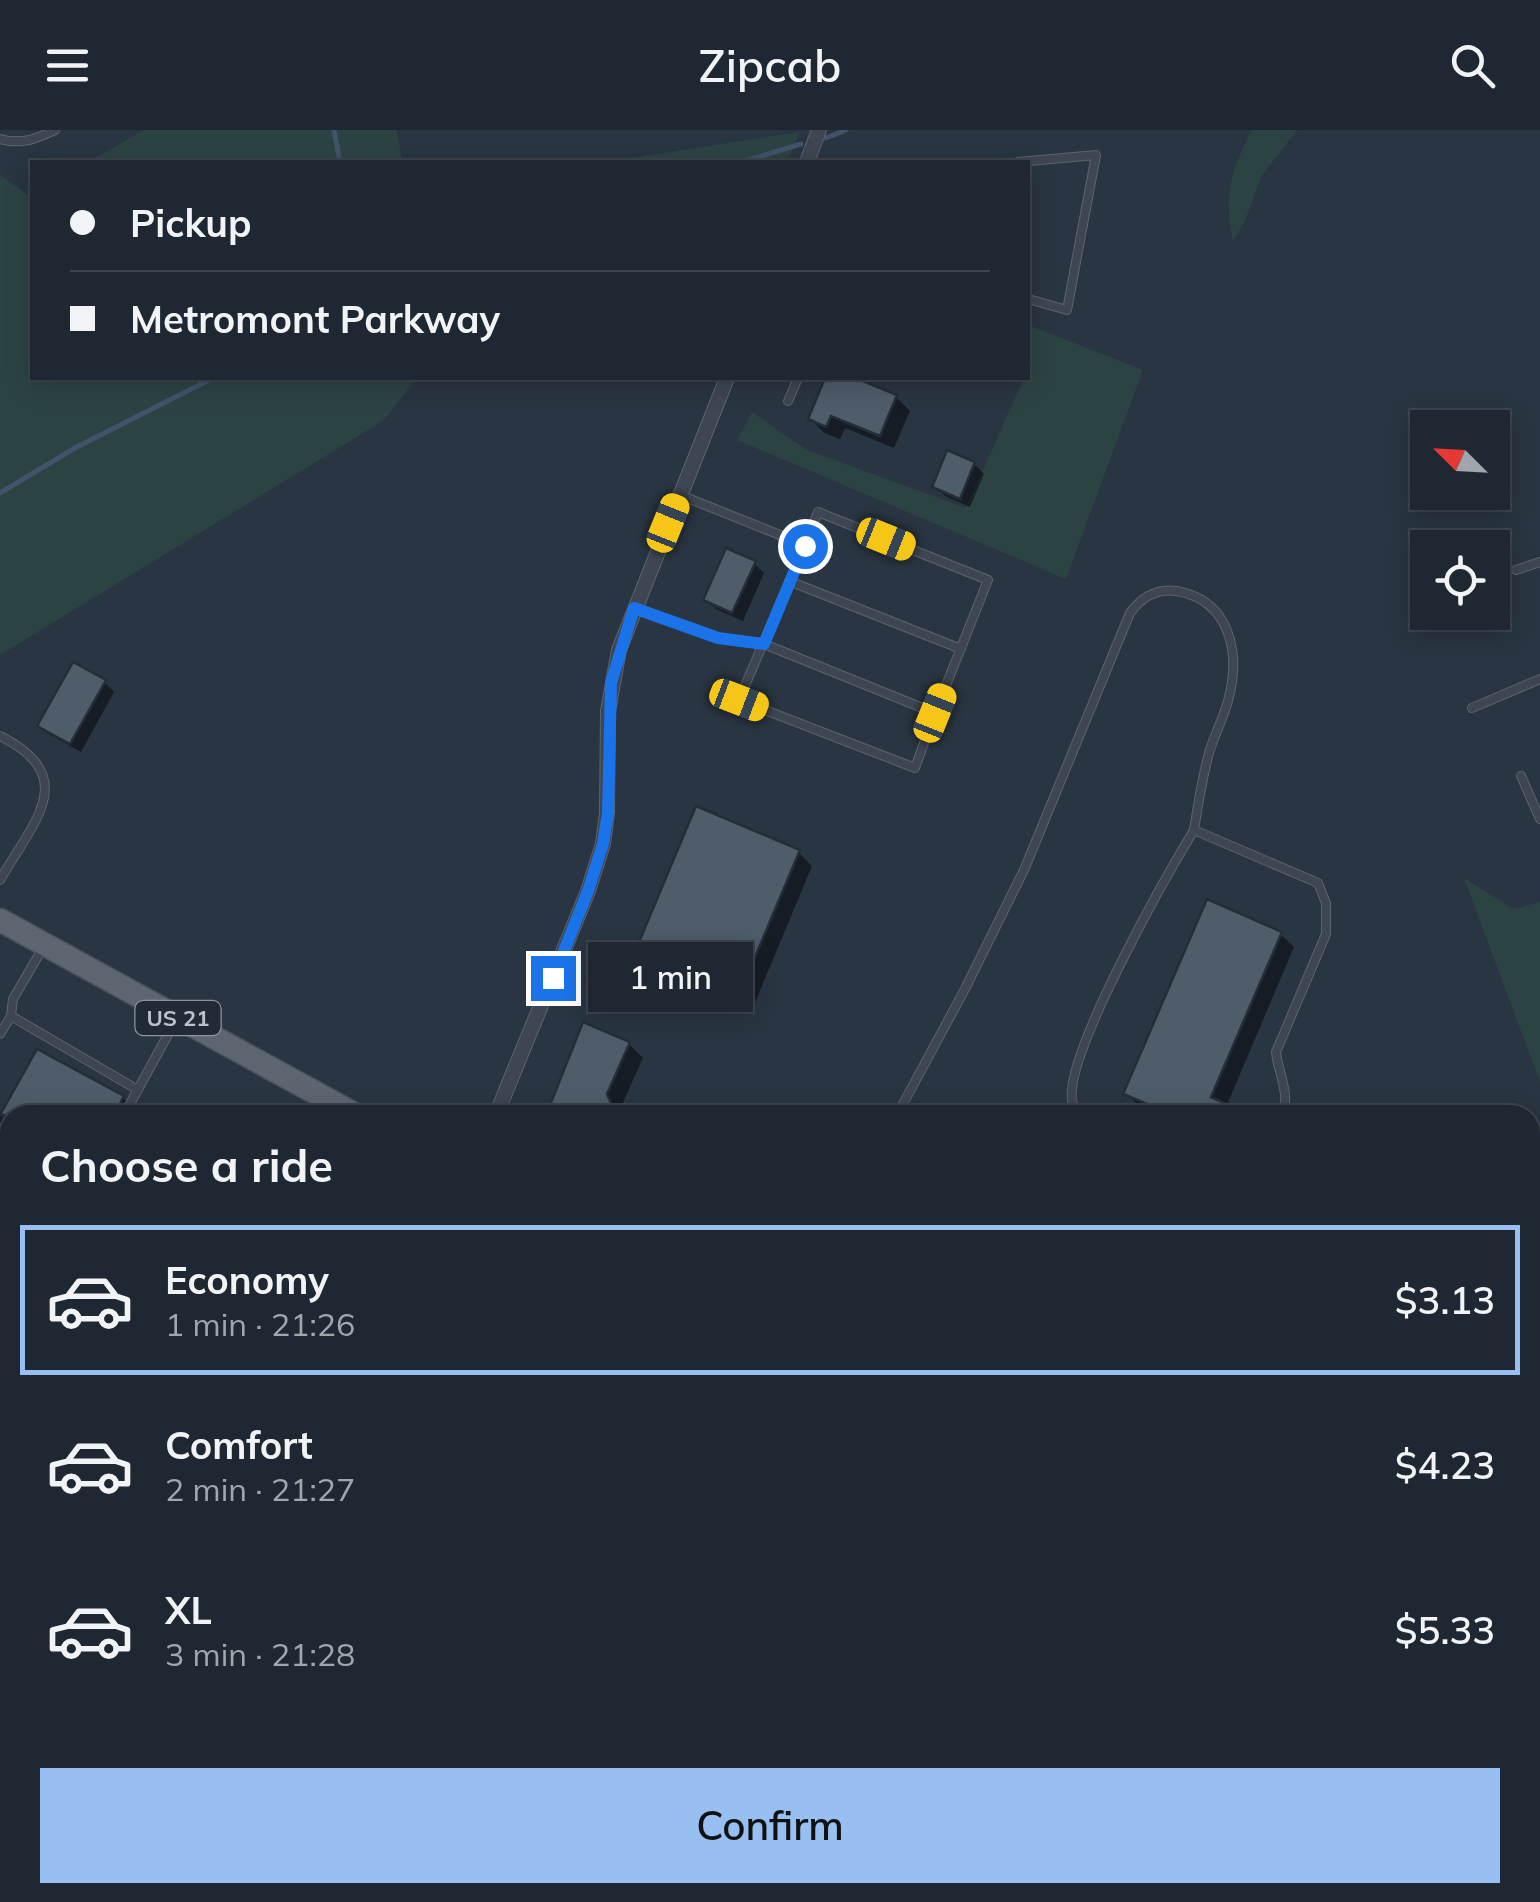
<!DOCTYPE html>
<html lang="en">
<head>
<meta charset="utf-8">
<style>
	body { margin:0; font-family:Mulish,sans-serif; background:#2c343e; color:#f1f3f6; height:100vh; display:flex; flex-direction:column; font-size:38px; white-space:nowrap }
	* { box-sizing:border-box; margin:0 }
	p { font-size:32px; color:#a1a6ac }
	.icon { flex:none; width:55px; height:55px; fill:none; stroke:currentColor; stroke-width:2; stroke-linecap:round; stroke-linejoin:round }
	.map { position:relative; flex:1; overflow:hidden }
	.sheet { position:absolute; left:0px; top:975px; width:1540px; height:798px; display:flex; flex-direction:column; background:#1f2832; border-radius:30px 30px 0 0; box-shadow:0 5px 25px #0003,0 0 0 2px #3c444d }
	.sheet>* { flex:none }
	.guide { position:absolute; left:30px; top:30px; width:1000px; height:220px; border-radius:0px; box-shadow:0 5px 25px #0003,0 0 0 2px #3c444d; display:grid; align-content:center; height:220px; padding:0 40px; background:#1f2832 }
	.needle { width:65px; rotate:294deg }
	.controls { position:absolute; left:1410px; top:280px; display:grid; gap:20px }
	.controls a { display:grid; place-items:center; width:100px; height:100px; border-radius:0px; background:#1f2832; box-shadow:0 5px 25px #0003,0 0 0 2px #3c444d; font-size:50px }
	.end { position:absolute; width:45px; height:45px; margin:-22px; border:12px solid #1a73e8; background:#fff; box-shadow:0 0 0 5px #fff }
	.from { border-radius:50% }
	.bubble { position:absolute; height:70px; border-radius:0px; background:#1f2832; box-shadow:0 5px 25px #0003,0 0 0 2px #3c444d; font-size:32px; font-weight:600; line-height:70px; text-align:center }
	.car { position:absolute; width:30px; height:60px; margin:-30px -15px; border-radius:12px; box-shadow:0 0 8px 2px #0007; background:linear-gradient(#f5c518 24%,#345 0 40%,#f5c518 0 76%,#345 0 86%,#f5c518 0) }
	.guide b { display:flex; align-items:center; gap:35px; height:95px; font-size:38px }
	.guide b+b { border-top:2px solid #3c444d }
	.guide i { width:25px; height:25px; background:#f1f3f6 }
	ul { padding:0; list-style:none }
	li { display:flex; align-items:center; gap:30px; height:150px; margin:0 20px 15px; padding:0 20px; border:5px solid transparent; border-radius:0px }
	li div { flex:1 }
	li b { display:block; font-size:38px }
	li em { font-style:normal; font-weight:600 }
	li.on { border-color:#98bff2 }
	li>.icon { width:90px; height:90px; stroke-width:1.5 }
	h2 { padding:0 40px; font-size:45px; line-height:120px }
	.cta { display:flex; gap:20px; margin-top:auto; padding:20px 40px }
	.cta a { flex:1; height:115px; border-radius:0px; background:#98bff2; color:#111; font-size:40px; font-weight:600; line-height:115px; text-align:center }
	header { display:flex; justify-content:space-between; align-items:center; height:130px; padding:0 40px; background:#1f2832; font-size:45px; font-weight:600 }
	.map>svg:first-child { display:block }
</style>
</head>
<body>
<header><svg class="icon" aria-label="menu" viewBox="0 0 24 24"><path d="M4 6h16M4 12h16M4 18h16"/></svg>Zipcab<svg class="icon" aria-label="search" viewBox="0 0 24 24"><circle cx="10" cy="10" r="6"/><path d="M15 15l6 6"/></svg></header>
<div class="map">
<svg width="1540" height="1772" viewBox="0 0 1540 1772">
	<rect width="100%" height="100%" fill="#293542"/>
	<g fill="#2c4344">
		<path d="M144 0H396L403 32H88Z"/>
		<path d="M1251 0H1297L1261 47 1245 91 1233 111C1223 61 1231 45 1251 0Z"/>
		<path d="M800 2 787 32H604Z"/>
		<path d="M0 45 32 68V248H417L383 291 0 525Z"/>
		<path d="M1028 195 1143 240 1066 449 737 310 752 282 807 320 966 378 1024 248H1028Z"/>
		<path d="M1464 748 1514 779 1540 772V952Z"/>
		<path d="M0 1247 10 1265V1399L0 1387Z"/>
		<path d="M0 1736 10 1746V1762L30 1763 47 1772H0Z"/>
		<path d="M107 1763V1762L204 1763 202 1772H97Z"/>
	</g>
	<g fill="#0007">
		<path d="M828 248H858L896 267 910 281 894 318 845 298 840 309 824 303 811 289Z"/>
		<path d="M974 334 984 344 970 377 945 366 935 356Z"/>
		<path d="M754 433 764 443 743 491 716 479 706 469Z"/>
		<path d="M104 552 114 562 81 622 50 605 40 595Z"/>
		<path d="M798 722 812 736 754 875 653 833 639 819Z"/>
		<path d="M1280 804 1294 817 1226 977 1245 985H1159L1140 977 1126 963Z"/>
		<path d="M629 914 643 928 620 979 622 985H549Z"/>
		<path d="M38 922 123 968 136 982 134 985H10V1024L3 1020 0 988Z"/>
		<path d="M1532 1383 1540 1387V1421L1530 1416Z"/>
		<path d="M1540 1511V1533L1532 1525Z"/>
		<path d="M523 1762H563L558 1772H543Z"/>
		<path d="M703 1762H785L795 1772H698Z"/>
		<path d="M875 1762H997L992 1772H889Z"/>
		<path d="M1226 1762H1351L1349 1766 1360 1772H1241Z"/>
		<path d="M1054 1765 1067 1772H1050Z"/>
	</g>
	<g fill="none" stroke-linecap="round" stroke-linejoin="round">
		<g stroke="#40536a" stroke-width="5">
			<path d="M334 0 340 32"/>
			<path d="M826 8 846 0"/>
			<path d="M742 32 801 14"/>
			<path d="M0 363 75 318 213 248"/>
			<path d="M0 1300 10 1319"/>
			<path d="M202 1772 204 1762"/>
		</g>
	</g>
	<g fill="#4f5c6a" stroke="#242d39" stroke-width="2.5">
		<path d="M825 248H856L897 265 880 306 831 286 826 297 808 289Z"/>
		<path d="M947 320 975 332 960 369 932 357Z"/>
		<path d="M726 418 756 431 732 483 703 470Z"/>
		<path d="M73 532 106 550 70 614 37 596Z"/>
		<path d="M696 676 800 720 740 863 636 819Z"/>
		<path d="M1207 769 1282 802 1211 967 1251 985H1163L1164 981 1123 964Z"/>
		<path d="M583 892 630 912 607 964 616 985H546Z"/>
		<path d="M37 919 124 966 114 985H0Z"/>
	</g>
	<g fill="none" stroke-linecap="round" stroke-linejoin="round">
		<g stroke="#5b646f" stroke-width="10">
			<g id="lane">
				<path d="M0 9C22 15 36 9 55 0"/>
				<path d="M1018 32 1096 25 1067 180 1028 169"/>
				<path d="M788 271 798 248"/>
				<path d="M805 415 739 570 915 638 935 583"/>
				<path d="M1516 440 1540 432"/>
				<path d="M789 451 961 519"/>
				<path d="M634 478 718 508 764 514 935 583 988 450 818 382 805 415 680 365"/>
				<path d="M1472 578 1540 549"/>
				<path d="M0 606C82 647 33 692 0 750"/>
				<path d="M1521 646 1540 689"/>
				<path d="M44 816 13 869 11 886 138 960"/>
				<path d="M0 904 11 886"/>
				<path d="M124 985 177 888"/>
				<path d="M897 985 965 859 1024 740 1130 483C1141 468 1155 458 1176 461 1231 470 1241 524 1228 571 1223 589 1214 606 1209 623 1202 649 1198 674 1194 700"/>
				<path d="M1077 985C1076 980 1073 975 1072 970 1065 924 1166 746 1194 700L1318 753 1326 773V804L1276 922C1278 943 1291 964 1282 985"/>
				<path d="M0 1034 10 1039"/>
				<path d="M1530 1346 1540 1344"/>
				<path d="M0 1470 10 1483"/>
				<path d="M1530 1472 1540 1452"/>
				<path d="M0 1514 10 1500"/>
				<path d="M1530 1566 1540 1572"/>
				<path d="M841 1762 859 1772"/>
				<path d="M1161 1772 1167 1762"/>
			</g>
		</g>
		<g stroke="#5b646f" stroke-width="16">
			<g id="street">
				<path d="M807 32 819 0"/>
				<path d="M496 985 588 761 603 714 607 683 608 581 619 520 727 248"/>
				<path d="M639 1772 644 1762"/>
			</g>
		</g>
		<g stroke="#4a525e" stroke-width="25">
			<g id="primary">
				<path d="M0 790 356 985"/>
				<path d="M1530 1653 1540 1659"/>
				<path d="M1530 1675 1540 1681"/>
			</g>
		</g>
		<path stroke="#4b6061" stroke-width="2.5" stroke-dasharray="8 8" stroke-linecap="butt" d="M1367 1766 1369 1762"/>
		<use href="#lane" stroke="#3d4652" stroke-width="8"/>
		<use href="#street" stroke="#3d4652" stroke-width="14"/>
		<use href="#primary" stroke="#5b6671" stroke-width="22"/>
	</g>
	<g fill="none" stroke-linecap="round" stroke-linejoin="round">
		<path stroke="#1a73e8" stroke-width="12" d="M553 848 588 761 603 714 608 683 611 553 634 478 718 508 764 514 805 416"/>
	</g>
	<g text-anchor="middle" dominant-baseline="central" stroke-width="9" stroke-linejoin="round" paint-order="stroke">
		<rect fill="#212b37" stroke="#8c959f" stroke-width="2.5" x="135.5" y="871" width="85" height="34" rx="8"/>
		<g font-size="22" font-weight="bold" fill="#bac2cb">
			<text x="178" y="888">US 21</text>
		</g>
	</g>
</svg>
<div class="controls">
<a><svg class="needle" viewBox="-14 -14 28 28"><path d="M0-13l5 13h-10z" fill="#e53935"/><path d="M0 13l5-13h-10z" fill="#a1a6ac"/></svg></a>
<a><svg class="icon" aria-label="locate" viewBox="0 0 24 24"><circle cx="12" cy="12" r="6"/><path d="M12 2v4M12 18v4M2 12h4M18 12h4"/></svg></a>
</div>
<i class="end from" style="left:805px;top:416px"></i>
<i class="end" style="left:553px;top:848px"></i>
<div class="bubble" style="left:588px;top:812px;width:165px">1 min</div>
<i class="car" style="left:668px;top:393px;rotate:22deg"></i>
<i class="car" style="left:886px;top:409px;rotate:112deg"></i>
<i class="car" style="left:739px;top:570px;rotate:111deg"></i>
<i class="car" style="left:935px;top:583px;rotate:22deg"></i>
<div class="guide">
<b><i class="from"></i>Pickup</b>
<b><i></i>Metromont Parkway</b>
</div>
<section class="sheet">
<h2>Choose a ride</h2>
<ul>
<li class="on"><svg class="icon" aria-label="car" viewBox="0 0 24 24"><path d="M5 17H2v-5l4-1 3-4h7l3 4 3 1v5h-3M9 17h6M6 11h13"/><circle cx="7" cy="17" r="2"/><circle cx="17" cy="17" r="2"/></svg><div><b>Economy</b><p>1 min · 21:26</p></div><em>$3.13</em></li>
<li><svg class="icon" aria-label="car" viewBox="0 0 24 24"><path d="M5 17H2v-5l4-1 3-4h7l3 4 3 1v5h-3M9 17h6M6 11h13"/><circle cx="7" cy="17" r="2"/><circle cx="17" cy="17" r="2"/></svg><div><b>Comfort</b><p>2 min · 21:27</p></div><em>$4.23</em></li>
<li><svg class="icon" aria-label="car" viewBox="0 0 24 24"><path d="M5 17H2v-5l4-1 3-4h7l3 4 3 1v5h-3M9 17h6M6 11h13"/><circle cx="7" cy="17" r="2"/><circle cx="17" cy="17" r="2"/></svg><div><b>XL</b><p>3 min · 21:28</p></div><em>$5.33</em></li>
</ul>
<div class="cta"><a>Confirm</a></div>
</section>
</div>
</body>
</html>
